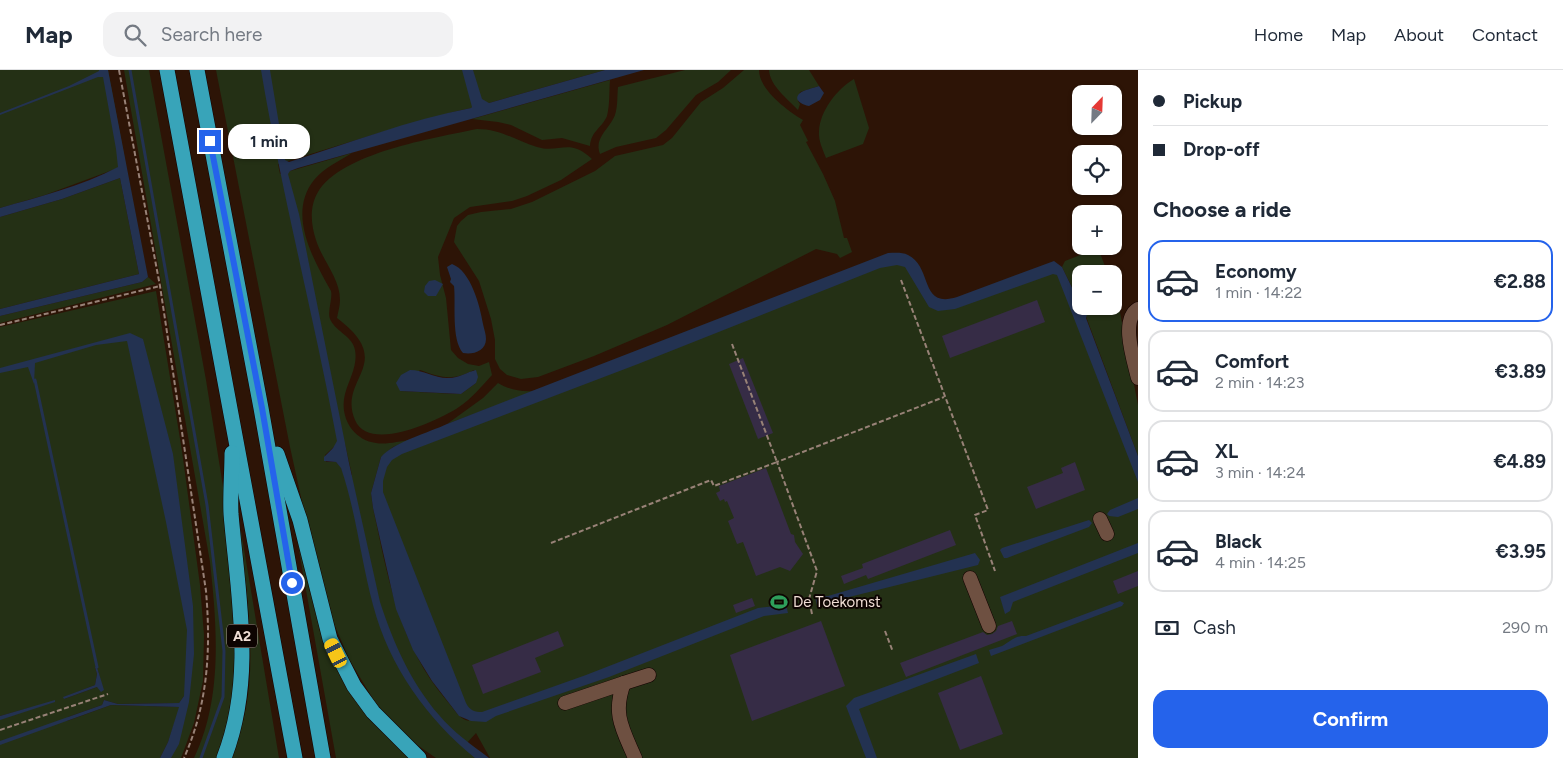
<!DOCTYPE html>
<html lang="en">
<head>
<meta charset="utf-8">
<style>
	body { margin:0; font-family:Figtree,sans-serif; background:#f2f2f3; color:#1f2937; height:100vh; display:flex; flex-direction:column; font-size:19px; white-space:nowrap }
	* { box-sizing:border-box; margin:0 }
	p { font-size:16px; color:#747a83 }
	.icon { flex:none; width:28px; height:28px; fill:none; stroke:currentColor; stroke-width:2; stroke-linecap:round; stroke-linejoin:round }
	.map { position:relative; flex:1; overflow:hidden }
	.drawer { display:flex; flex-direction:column; background:#fff; width:425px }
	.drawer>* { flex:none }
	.top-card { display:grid; align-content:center; height:110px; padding:0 15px; background:#fff }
	.needle { width:32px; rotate:23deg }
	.controls { position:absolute; left:1072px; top:15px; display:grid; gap:10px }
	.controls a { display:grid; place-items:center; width:50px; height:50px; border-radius:10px; background:#fff; box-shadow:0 1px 4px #0004; font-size:25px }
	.end { position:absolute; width:22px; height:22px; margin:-11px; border:6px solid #2563eb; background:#fff; box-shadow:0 0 0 2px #fff }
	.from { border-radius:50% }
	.bubble { position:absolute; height:35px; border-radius:15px; background:#fff; box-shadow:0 1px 4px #0004; font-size:16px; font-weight:700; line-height:35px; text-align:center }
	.car { position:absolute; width:15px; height:30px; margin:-15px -8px; border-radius:6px; box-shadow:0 0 4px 1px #0007; background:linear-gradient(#f5c518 24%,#345 0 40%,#f5c518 0 76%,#345 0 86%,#f5c518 0) }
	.top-card b { display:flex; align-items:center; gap:18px; height:48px; font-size:19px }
	.top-card b+b { border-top:1px solid #e0e1e3 }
	.top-card i { width:12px; height:12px; background:#1f2937 }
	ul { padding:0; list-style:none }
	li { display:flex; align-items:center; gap:15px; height:82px; margin:0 10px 8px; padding:0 5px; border:2px solid #e0e1e3; border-radius:15px }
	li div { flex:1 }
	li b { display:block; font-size:19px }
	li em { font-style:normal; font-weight:700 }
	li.current { border-color:#2563eb }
	li>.icon { width:45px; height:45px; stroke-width:1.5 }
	h2 { padding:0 15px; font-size:22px; line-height:60px }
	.pay { display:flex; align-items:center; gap:12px; height:55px; padding:0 15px; font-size:19px }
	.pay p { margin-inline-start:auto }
	.action { display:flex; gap:10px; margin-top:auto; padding:10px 15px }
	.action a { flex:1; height:58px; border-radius:15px; background:#2563eb; color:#fff; font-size:20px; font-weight:700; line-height:58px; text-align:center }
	header { display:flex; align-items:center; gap:30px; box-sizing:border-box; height:70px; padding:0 25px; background:#fff; border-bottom:1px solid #e0e1e3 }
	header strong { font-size:24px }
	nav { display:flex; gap:28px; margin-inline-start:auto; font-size:18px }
	.search { width:350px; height:45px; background:#f2f2f3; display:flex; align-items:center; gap:12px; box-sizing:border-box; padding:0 18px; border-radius:15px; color:#747a83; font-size:19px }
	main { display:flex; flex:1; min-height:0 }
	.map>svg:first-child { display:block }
</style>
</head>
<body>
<header>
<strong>Map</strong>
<div class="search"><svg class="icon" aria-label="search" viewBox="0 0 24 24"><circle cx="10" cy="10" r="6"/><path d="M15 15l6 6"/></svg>Search here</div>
<nav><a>Home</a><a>Map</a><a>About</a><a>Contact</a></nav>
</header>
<main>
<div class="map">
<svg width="1138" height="688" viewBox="0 0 1138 688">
	<rect width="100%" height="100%" fill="#2d1406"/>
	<g fill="#243015" fill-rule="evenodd">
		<path d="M0 0H108L126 95 45 125 0 138Z"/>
		<path d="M124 0H149L206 310 225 429 243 598 218 688H194C223 628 217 556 210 492Z"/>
		<path d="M216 0H605L489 33 481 30 471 38 453 42 379 63 278 94 280 104 352 83C339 91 324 98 314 110 287 144 313 189 331 221 333 230 326 243 331 251 337 262 353 267 355 280 358 296 349 309 345 324 339 347 353 370 376 373 386 375 400 371 410 370L393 377 381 387 371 423 373 438C388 508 399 575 447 631 454 639 459 649 469 651L462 638 378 426C375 404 377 397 393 380L875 194C882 193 891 189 898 190 921 194 921 224 934 238L947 239 1052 200 1061 205 1138 406V688H490L476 663 465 675 482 688H436L404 666 384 644 373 629 349 589 332 549 311 473 290 377ZM337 374H345L352 405H344L341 397 336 392H326L325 385Z"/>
		<path d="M685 0H731L718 12 696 25 666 60 656 68 616 77 600 84C594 67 609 60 615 45 618 36 617 26 618 17Z"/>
		<path d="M744 0H759C759 20 788 41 803 50L800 55 808 71 806 72 823 104 835 131 844 168H847L852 182 840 188 837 184 816 179 667 255 594 286 538 307 521 309 507 305 500 299 495 289V270L491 249 479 211 454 172 457 156 461 151 468 145 481 142 511 139 532 132 595 101 615 86 663 75 672 68 701 32 723 18Z"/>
		<path d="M769 0H809L819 16 800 22 798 31 800 34 798 40C787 28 770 16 769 0Z"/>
		<path d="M854 9 869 58 863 74 826 88C823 80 818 70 819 61 820 41 837 19 854 9Z"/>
		<path d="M610 10C609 22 610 34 607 46 602 58 591 61 590 76L562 68 542 70 511 55 498 52 472 49Z"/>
		<path d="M477 59C501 59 514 70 537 77 559 84 569 67 592 89L561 110 527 126 512 131 470 137 454 148 438 187 440 205 446 228 451 280 458 288 468 294 479 296 489 292 492 305C482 316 471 329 459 337 438 351 369 383 355 350 337 308 398 294 337 248 338 242 340 236 340 230 340 208 322 190 316 170 311 155 309 137 318 122 341 83 434 68 477 59ZM420 300C442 308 453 311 474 300L476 313 461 324H455L400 321Z"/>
		<path d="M120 108 139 204 0 239V147L62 129Z"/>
		<path d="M1098 178 1108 204H1081V236H1114V219L1117 227 1138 335V386L1084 241 1062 197 1065 191Z"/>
		<path d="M148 207 156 214 0 253V246L142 212Z"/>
		<path d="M156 221 182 381 200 515 204 565 203 611 194 653 181 688H166L184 626 179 633 118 634 104 630 102 635 68 647 67 651 111 635 180 637 168 672 160 688H0V649L32 637 0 646V257ZM95 597H97L103 620 97 617 64 629V627L95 615 97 604Z"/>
		<path d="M498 313C510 320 520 322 535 321L447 354 483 328Z"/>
		<path d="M240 455 279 688H230C256 633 252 575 246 515 244 499 237 470 240 455Z"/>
		<path d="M296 464 319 550 409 688H336Z"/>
	</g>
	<g fill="#233251">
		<path d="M99 0H108L148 207 142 212 0 246V239L139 204 120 108 62 129 0 147V138C38 127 82 116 118 97L116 79 103 7H98L0 45V43L69 16 99 1Z"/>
		<path d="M261 0H270L285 90 289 92C349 73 409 50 471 38L472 37 462 0H473L482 29 489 33 605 0H644L298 98 290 101 288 104 299 144 349 393 380 532C393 572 411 613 439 645 453 662 472 675 489 688H475C427 649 389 596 373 535 361 490 356 442 341 398L336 392 324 391V387L333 378 337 371C314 247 282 125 261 0Z"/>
		<path d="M819 16 824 23 820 30 809 36C803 35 792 30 800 23 803 20 814 18 819 16Z"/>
		<path d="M888 183C895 183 902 182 908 185 933 197 919 239 957 227L1054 191 1062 197 1081 236H1107L1087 244 1086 248 1138 386V412L1057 205 1053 204 955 239 938 241 929 237 905 197 897 195 880 198 638 294 402 384 392 390 387 397 383 411V422L466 633C470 641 475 642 482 642L586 605 758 538 786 535 788 543 764 546 609 607 496 646 486 652 471 651 459 646 432 611 413 580 396 539 373 438 371 423 381 387C392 373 430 362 447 354Z"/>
		<path d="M452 194C471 201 480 236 483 254 484 259 486 264 486 269 486 281 473 285 463 283 451 269 456 234 454 216L450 212 451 209 447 197Z"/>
		<path d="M435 210 443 214 436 226H428L424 222 425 216 429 211Z"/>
		<path d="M130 263 143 269 173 384 193 536 194 584 189 632 179 674 171 688H160L168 672 179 637 111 635 0 675V671L102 635 104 630 118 634 179 633 184 626 187 560 166 452 127 271 96 275 35 293 34 314 28 297 0 303V298Z"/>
		<path d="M410 300C424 300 436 309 449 308 459 308 467 302 476 300L478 307 476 313 461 324 400 321 396 313 401 305Z"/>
		<path d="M1138 428V439L1118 447 1109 446 1107 444 1110 440Z"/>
		<path d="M1089 450 1092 453 1089 457 1007 488H1004L1000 480 1002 478Z"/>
		<path d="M1138 473V483L1013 532 1010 541 1005 544 1000 527Z"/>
		<path d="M975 483 980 490 978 495 817 535 815 527 828 526Z"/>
		<path d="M1120 531 1124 533 1122 536 991 586 989 580C993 579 998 577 1002 576 1011 571 1015 565 1026 566Z"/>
		<path d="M976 584 979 593 859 639 877 688H866L846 636 854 628Z"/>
		<path d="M95 597H97L104 620 101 622 97 617 64 629 63 627 95 615 97 604Z"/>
		<path d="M55 630V632L0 650V646Z"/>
	</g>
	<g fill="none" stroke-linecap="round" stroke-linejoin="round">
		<g stroke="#233251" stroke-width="3">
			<path d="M130 0 207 435 224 581 223 627 201 688"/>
			<path d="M35 310 97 597"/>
		</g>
	</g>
	<g fill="#362c46">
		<path d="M1037 230 1045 252 950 288 942 266Z"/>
		<path d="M743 288 773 363 758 369 729 294Z"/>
		<path d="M1075 392 1085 420 1036 439 1027 417 1063 403 1061 398Z"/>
		<path d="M766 398 791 464 794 465 795 472 803 484 790 501 780 497 756 506 743 472 737 474 728 451 734 448 727 431 725 432 724 429 720 431 716 423 720 421 719 416Z"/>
		<path d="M950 460 956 475 868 509 866 505 844 514 841 506 863 498 862 494Z"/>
		<path d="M1138 501V516L1118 524 1113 511Z"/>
		<path d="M752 528 755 536 736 543 733 535Z"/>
		<path d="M821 551 845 616 752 651 730 585Z"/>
		<path d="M1012 551 1017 564 906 607 900 593 983 562 987 565 992 564 996 561 998 556Z"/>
		<path d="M558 561 564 576 535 588 541 602 483 624 472 595Z"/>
		<path d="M981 606 1003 664 960 680 938 623Z"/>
	</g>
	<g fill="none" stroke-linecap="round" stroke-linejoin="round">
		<g stroke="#130100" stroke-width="15">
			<g id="minor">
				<path d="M1138 239C1120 250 1134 291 1138 308"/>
				<path d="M1100 449 1107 464"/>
				<path d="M970 508 989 556"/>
				<path d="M624 613 649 605"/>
				<path d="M565 633 624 613C612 644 623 660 635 688"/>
			</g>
		</g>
		<g stroke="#130100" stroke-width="16">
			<g id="highway">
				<path d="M167 0 295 688"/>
				<path d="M197 0 261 338 323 688"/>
				<path d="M277 384 300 450 330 569 354 616 373 642 419 688"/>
				<path d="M224 688C255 608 238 526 231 444 230 424 232 403 232 383"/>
			</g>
		</g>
		<g stroke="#988277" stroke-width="2" stroke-dasharray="5 2.5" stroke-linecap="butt">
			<path d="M119 0 160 216 206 521C211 580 208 634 184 688"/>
			<path d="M901 210 988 440 975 445 995 501"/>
			<path d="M0 255 160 216"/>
			<path d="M551 473 711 410 714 416 777 392 732 274"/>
			<path d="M812 544 809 529 817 501 777 392 944 327"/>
			<path d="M885 561 893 582"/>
			<path d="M0 660 108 624"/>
		</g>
		<use href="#minor" stroke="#6e5041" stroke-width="14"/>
		<use href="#highway" stroke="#38a4b9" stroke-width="15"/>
	</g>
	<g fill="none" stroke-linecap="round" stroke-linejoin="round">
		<path stroke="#2563eb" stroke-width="6" d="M210 71 262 338 292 513"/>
	</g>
	<defs>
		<g id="stadium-bare" transform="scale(1.35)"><path d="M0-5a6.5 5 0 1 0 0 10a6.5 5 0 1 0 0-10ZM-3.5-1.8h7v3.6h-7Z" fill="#2e9e5b" stroke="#0d0401" stroke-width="2.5" paint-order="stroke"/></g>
	</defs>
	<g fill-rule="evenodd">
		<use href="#stadium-bare" x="779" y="532"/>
	</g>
	<g text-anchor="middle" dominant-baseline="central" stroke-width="4" stroke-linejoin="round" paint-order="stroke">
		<rect fill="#0d0401" stroke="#ac9d95" stroke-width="1" x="227" y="554.5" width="30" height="23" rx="4"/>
		<g font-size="14" font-weight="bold" fill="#f0ded5">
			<text x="242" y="566">A2</text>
		</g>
		<g font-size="15" fill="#f0ded5" stroke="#0d0401" text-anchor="start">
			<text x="793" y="532">De Toekomst</text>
		</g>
	</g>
</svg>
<div class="controls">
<a><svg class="needle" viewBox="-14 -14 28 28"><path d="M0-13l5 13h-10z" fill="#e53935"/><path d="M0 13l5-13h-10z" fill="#747a83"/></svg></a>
<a><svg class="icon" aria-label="locate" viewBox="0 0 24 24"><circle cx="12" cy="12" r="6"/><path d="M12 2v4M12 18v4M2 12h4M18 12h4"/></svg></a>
<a>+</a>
<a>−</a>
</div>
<i class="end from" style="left:292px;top:513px"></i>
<i class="end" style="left:210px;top:71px"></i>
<div class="bubble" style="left:228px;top:54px;width:82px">1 min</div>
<i class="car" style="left:336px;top:583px;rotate:334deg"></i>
</div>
<section class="drawer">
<div class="top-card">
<b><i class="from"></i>Pickup</b>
<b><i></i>Drop-off</b>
</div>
<h2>Choose a ride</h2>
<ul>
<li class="current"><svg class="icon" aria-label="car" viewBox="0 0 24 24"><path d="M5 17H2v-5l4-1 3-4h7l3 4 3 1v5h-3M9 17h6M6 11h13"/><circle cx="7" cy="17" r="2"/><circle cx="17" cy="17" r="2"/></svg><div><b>Economy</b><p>1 min · 14:22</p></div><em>€2.88</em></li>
<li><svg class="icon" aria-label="car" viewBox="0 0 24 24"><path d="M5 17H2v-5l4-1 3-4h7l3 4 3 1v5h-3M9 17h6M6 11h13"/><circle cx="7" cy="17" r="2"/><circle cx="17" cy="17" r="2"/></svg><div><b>Comfort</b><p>2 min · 14:23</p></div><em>€3.89</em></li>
<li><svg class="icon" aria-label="car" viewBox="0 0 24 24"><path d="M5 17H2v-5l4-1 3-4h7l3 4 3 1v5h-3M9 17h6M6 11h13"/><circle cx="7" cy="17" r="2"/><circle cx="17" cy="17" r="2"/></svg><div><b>XL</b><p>3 min · 14:24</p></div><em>€4.89</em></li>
<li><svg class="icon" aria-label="car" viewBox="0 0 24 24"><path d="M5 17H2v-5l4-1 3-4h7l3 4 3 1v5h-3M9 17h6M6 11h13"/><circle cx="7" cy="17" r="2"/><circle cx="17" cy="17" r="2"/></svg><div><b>Black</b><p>4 min · 14:25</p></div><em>€3.95</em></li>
</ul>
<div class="pay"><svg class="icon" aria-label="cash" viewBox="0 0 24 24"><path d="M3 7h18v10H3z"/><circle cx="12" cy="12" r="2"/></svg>Cash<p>290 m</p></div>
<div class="action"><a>Confirm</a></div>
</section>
</main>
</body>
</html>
